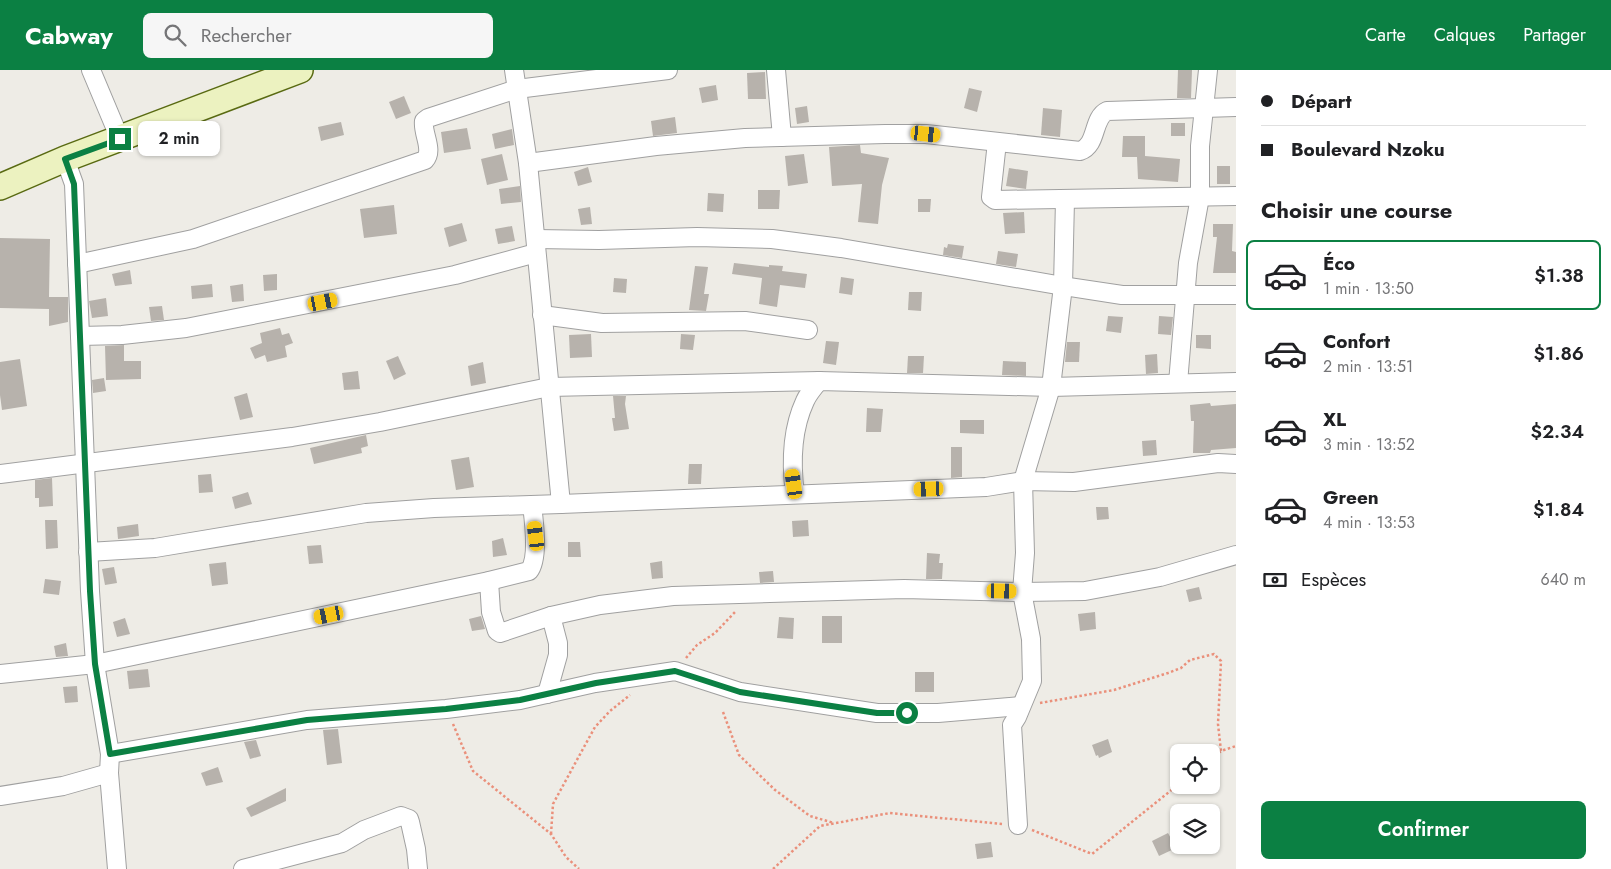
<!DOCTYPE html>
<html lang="fr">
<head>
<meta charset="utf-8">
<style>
	body { margin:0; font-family:Jost,sans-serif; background:#f6f6f6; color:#202124; height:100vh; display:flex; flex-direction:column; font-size:19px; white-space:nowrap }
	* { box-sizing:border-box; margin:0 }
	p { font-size:16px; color:#757577 }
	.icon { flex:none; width:28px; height:28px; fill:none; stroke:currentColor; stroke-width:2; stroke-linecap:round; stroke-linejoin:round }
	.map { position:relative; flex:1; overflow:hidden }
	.sheet { display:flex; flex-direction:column; background:#fff; width:375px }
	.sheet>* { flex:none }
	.top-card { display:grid; align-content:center; height:110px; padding:0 25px; background:#fff }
	.tools { position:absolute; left:1170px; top:674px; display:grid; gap:10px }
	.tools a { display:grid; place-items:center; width:50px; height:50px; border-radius:8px; background:#fff; box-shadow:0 1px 4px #0004; font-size:25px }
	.end { position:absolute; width:22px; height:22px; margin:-11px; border:6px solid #0b8043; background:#fff; box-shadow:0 0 0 2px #fff }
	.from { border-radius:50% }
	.bubble { position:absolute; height:35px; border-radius:8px; background:#fff; box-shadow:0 1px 4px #0004; font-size:16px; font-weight:600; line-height:35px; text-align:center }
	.car { position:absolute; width:15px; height:30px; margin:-15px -8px; border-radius:6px; box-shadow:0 0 4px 1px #0007; background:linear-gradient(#f5c518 24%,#345 0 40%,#f5c518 0 76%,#345 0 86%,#f5c518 0) }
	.top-card b { display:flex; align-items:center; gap:18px; height:48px; font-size:19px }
	.top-card b+b { border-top:1px solid #e0e0e0 }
	.top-card i { width:12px; height:12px; background:#202124 }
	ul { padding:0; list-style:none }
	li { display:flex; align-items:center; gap:15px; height:70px; margin:0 10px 8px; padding:0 15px; border:2px solid transparent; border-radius:8px }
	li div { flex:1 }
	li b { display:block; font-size:19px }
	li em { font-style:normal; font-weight:600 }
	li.on { border-color:#0b8043 }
	li>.icon { width:45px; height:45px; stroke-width:1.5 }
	h2 { padding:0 25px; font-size:22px; line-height:60px }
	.pay { display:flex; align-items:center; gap:12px; height:55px; padding:0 25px; font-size:19px }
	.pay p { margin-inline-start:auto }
	.cta { display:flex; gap:10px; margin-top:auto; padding:10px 25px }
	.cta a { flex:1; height:58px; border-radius:8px; background:#0b8043; color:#fff; font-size:20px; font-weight:600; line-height:58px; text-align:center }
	header { display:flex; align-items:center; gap:30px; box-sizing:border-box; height:70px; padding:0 25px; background:#0b8043; color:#fff }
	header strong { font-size:24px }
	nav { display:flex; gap:28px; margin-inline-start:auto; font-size:18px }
	.search { width:350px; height:45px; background:#f6f6f6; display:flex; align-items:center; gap:12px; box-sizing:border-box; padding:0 18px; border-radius:8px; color:#757577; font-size:19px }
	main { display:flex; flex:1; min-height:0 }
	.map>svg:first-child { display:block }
</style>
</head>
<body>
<header>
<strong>Cabway</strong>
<div class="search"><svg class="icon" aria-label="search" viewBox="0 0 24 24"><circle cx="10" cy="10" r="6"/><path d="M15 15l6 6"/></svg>Rechercher</div>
<nav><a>Carte</a><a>Calques</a><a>Partager</a></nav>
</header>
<main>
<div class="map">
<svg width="1236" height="799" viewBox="0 0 1236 799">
	<rect width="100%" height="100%" fill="#eeece6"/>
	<g fill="#b7b2ac">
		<path d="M1178 0H1192L1191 28H1177Z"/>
		<path d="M765 2 766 29H748L747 3Z"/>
		<path d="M716 15 718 30 702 33 699 18Z"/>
		<path d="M969 18 982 21 977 42 964 38Z"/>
		<path d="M404 26 411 43 396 49 389 32Z"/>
		<path d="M807 36 809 52 797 54 795 38Z"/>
		<path d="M1043 38 1062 40 1060 67 1041 65Z"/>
		<path d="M675 47 677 63 653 66 651 51Z"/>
		<path d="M341 52 344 65 321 71 318 57Z"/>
		<rect x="1171" y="53" width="14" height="13"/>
		<path d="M467 58 471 79 444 83 441 62Z"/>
		<path d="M512 59 514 75 495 79 492 64Z"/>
		<path d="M1123 66H1145V86L1180 89 1178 112 1138 109 1137 87H1122Z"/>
		<path d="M860 75 861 83 889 88 882 115 878 154 858 152 862 114 832 116 829 77Z"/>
		<path d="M502 84 508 110 487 115 481 89Z"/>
		<path d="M804 84 808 113 788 116 785 86Z"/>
		<rect x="1217" y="96" width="13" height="18"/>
		<path d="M588 97 592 112 578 116 574 102Z"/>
		<path d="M1009 98 1028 101 1026 119 1006 116Z"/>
		<path d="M520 116 521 132 501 134 499 119Z"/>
		<path d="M758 120H780L779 139H758Z"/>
		<path d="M708 123 724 124 723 142 707 141Z"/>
		<path d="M918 129H931L930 142H918Z"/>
		<path d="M394 135 397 164 364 168 360 139Z"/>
		<path d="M590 137 592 154 581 155 578 139Z"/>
		<path d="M1024 142 1025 163 1005 164 1003 143Z"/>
		<path d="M462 153 467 171 449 177 444 158Z"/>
		<path d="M1213 154H1233L1232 181 1236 182V203H1213L1217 167H1213Z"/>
		<path d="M512 156 515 171 498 174 495 159Z"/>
		<path d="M0 168 50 169 49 227H68V252L49 256V232V239L0 238Z"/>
		<path d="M948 174 964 176 962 188 943 185 944 177 947 178Z"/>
		<path d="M998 181 1018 184 1016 197 996 194Z"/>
		<path d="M734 193 769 197V195L783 196 782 201 807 204 805 218 780 215 777 237 759 234 762 208 732 204Z"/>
		<path d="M695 196 708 197 704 224H709L706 241 689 240Z"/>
		<path d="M130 200 132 214 115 216 112 204Z"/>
		<path d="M277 204V220L264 221 263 205Z"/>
		<path d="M841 207 854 209 852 225 839 223Z"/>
		<path d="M614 208 627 209 626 223 613 222Z"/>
		<path d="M212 214 213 227 192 229 191 216Z"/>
		<path d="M243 214 244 231 232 232 230 216Z"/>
		<path d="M909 222H922L921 241 908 240Z"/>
		<path d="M106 228 108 246 92 248 89 231Z"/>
		<path d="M162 236 164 250 151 251 149 237Z"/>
		<path d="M1108 246 1123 247 1121 263 1106 261Z"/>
		<path d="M1159 246 1173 247 1171 265 1158 264Z"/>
		<path d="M280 258 282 265 289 263 293 273 285 276 287 287 267 292 265 285 255 289 250 278 262 273 260 263Z"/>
		<path d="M591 264 592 287 570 288 569 265Z"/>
		<path d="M681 264 695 265 693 280 680 279Z"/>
		<path d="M1196 265H1211V279L1196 278Z"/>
		<path d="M826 271 839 272 836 295 823 293Z"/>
		<path d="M1067 272H1080L1079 292H1065Z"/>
		<path d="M124 275V291H141V309L106 310 105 276Z"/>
		<path d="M1157 284 1158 303 1146 304 1145 285Z"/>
		<path d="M398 286 406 304 394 310 386 291Z"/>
		<path d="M908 286H924L923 303H907Z"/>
		<path d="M20 289 27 336 2 340 0 325V292Z"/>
		<path d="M1003 291 1026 292V306L1002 305Z"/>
		<path d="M483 292 486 313 471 316 468 296Z"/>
		<path d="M358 301 360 319 344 320 342 303Z"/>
		<path d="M104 308 106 321 93 323 92 310Z"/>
		<path d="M247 323 253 347 240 350 234 327Z"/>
		<path d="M613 326H626L625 334 629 359 614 361 612 348H615Z"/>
		<path d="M1210 333 1211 336 1236 334V378L1211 380 1210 383H1193L1194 351H1191L1190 335Z"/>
		<path d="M867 338 883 339 881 362H866Z"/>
		<path d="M960 350H984V364L960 363Z"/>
		<path d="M366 365 368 376 361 378 362 383 314 394 310 378Z"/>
		<path d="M1156 370 1157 385 1143 386 1142 371Z"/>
		<path d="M951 377H962V407L951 408Z"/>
		<path d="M469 387 474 417 456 420 451 390Z"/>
		<path d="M689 394H702L701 414H688Z"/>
		<path d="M211 404 213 422 199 423 198 405Z"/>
		<path d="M52 408 53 436 39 437V428H35V410Z"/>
		<path d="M248 422 252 434 235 439 232 427Z"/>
		<path d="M1096 437H1108L1109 449 1097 450Z"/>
		<path d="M45 450H57L58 478 46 479Z"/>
		<path d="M808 450 809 466 793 467 792 451Z"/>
		<path d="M138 454 139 466 118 469 117 457Z"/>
		<path d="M503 468 507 485 493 487 492 471Z"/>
		<path d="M568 472H580L581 487H568Z"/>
		<path d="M321 475 323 493 309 494 307 476Z"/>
		<path d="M927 483 940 484 939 493H943L942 509H926Z"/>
		<path d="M662 491 663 508 652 509 650 493Z"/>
		<path d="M226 492 228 514 212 516 209 494Z"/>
		<path d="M114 497 117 513 105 515 102 499Z"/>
		<path d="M773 501 774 512 760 513 759 502Z"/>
		<path d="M45 509 61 511 59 525 43 523Z"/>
		<path d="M1199 517 1202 529 1189 532 1186 520Z"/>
		<path d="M1095 542 1096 559 1080 561 1078 544Z"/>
		<path d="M481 546 485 559 472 561 469 549Z"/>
		<rect x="822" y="546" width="20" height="27"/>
		<path d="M779 547 794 548 793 569 777 568Z"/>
		<path d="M125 548 130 564 117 567 113 552Z"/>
		<path d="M66 573 68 586 56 587 54 576Z"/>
		<path d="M148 599 150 617 129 619 127 601Z"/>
		<rect x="915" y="602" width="19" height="20"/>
		<path d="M77 616 78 632 65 633 63 617Z"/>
		<path d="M338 659 342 693 327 695 323 660Z"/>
		<path d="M1108 669 1112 682 1099 688 1098 685 1096 686 1092 675Z"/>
		<path d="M256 670 261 686 250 689 244 672Z"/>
		<path d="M218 697 223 712 206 716 201 703Z"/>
		<path d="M286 718V731L251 747 246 738Z"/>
		<path d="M1168 763 1176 778 1159 786 1152 771Z"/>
		<path d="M991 772 993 787 977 789 975 774Z"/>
	</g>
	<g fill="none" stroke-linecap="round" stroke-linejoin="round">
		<g stroke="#a0a0a0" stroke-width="20">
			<g id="street">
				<path d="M91 0 120 69"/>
				<path d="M514 0 528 93 561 434"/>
				<path d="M776 0 782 67"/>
				<path d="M997 72 991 127 995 130 1236 126"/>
				<path d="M65 89 74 114 90 521 95 594 110 684 109 703 117 799"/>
				<path d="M528 93 656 76 745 68 885 64H926L1080 81C1098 75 1092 48 1107 41L1236 37"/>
				<path d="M536 169 599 170 697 167 772 169 841 178 1063 216 1122 225H1236"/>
				<path d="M77 194 193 169 425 90C434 80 422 63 424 51L428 48 517 19 668 0"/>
				<path d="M542 245 602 253 745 251 808 260"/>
				<path d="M80 266 122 265 186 258 455 205 536 183"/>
				<path d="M1178 313 1188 193 1200 127V76L1208 0"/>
				<path d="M0 404 292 367 380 352 549 317 819 311 1051 317 1236 312"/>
				<path d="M795 424C791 394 792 359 805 331 808 324 814 317 819 311"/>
				<path d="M88 482 155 478 366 443 434 438 561 434 986 417 1023 411 1074 412 1218 393 1236 394"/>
				<path d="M489 511 491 542 497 561 500 563 551 546 600 535 673 526 904 519 1022 522 1085 521 1160 507 1236 485"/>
				<path d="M0 604 95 594 489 511 529 501C539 489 534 451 532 435"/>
				<path d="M547 624 558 585V573L551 546"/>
				<path d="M110 684 307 650 446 639 520 630 595 613 675 601 740 622 877 643H938L1021 636"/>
				<path d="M0 726 63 716 109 703"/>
				<path d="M1018 755 1012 655 1017 647 1032 611 1031 569 1022 522 1025 483 1023 411 1051 317 1063 216 1065 130"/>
				<path d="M243 799 342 773 364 760 401 746 409 749 410 752 416 779 418 799"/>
			</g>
		</g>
		<g stroke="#596a12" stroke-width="28">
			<path id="secondary" d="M0 117 65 89 300 0"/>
		</g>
		<g stroke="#ea907b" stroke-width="2.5" stroke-dasharray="2.5 2.5" stroke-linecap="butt">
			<path d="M686 588 697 575 715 563 736 541"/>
			<path d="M1040 633 1114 620 1168 603 1181 598 1190 590 1214 584 1221 591 1218 654 1221 681"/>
			<path d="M723 642 739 685 775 720 810 746 834 753"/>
			<path d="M453 654 473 701 551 764 566 787 579 799"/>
			<path d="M1211 689 1221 681 1236 676"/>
			<path d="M1032 760 1092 784 1179 714"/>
			<path d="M551 764 553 734 584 677 595 657 610 641 630 625"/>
			<path d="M773 799 820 756 890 743 1002 754"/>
		</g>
		<use href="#street" stroke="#fff" stroke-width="18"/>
		<use href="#secondary" stroke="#ecf2c0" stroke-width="25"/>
	</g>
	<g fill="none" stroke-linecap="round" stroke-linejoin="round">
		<path stroke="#0b8043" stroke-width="6" d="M120 69 65 89 74 114 90 521 95 594 110 684 307 650 446 639 520 630 596 613 675 601 740 622 877 643H907"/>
	</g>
</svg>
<div class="tools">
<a><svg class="icon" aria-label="locate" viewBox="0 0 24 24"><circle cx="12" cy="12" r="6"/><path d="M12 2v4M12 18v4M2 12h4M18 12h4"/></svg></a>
<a><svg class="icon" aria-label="layers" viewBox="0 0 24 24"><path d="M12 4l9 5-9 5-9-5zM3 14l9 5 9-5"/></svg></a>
</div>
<i class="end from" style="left:907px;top:643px"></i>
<i class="end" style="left:120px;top:69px"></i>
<div class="bubble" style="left:138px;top:51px;width:82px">2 min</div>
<i class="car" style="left:926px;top:64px;rotate:96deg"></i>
<i class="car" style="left:323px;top:232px;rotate:79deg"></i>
<i class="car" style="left:794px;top:414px;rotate:352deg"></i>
<i class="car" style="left:929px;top:419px;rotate:268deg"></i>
<i class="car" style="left:536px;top:466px;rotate:353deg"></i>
<i class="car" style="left:1002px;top:521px;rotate:91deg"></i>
<i class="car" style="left:329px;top:545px;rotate:258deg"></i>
</div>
<section class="sheet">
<div class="top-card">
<b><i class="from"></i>Départ</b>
<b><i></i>Boulevard Nzoku</b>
</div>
<h2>Choisir une course</h2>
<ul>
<li class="on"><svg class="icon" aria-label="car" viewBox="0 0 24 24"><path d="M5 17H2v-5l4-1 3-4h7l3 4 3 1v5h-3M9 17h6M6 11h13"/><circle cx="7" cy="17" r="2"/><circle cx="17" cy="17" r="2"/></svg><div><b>Éco</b><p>1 min · 13:50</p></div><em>$1.38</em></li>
<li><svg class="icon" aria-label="car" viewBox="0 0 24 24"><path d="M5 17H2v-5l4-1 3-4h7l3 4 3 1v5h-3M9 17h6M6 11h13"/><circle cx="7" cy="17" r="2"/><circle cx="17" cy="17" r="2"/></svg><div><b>Confort</b><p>2 min · 13:51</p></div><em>$1.86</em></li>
<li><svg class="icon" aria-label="car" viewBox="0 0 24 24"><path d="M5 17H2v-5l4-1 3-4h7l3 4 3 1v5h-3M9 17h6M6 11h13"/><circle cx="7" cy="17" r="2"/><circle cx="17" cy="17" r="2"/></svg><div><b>XL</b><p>3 min · 13:52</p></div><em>$2.34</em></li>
<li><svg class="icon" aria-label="car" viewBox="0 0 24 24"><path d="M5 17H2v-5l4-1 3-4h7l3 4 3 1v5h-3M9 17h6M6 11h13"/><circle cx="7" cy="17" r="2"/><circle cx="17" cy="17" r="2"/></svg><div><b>Green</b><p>4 min · 13:53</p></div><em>$1.84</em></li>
</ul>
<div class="pay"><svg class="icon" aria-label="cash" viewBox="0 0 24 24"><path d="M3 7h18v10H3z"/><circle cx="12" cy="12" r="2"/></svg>Espèces<p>640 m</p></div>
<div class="cta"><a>Confirmer</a></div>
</section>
</main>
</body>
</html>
